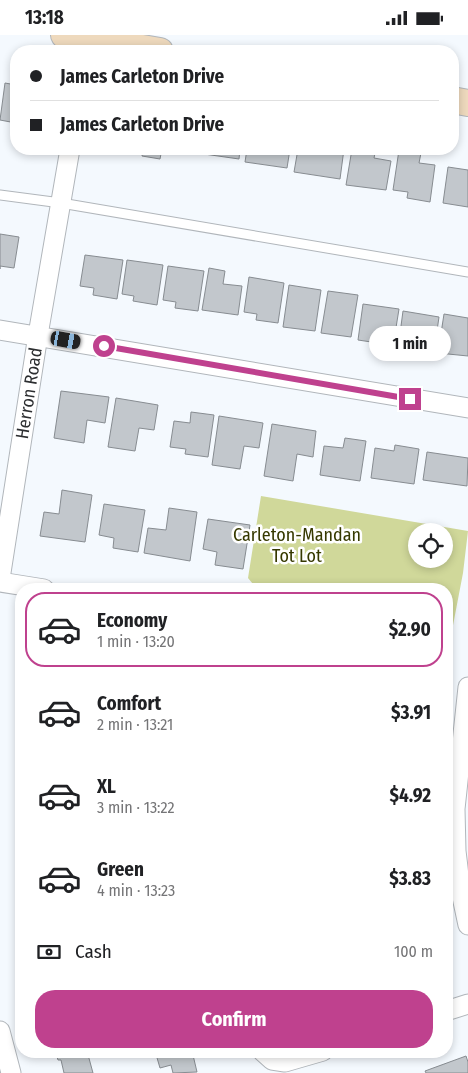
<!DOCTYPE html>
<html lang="en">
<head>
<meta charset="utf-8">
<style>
	body { margin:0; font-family:"Fira Sans Condensed",sans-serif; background:#f2f2f2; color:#202124; height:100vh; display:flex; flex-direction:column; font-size:19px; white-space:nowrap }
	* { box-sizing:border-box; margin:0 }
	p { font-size:16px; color:#757577 }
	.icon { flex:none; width:28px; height:28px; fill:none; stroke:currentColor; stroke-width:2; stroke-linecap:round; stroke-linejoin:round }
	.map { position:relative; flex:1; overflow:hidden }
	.panel { position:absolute; left:15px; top:548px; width:438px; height:475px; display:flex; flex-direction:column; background:#fff; border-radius:20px; box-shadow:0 2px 8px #0003 }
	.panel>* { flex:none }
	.banner { position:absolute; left:10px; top:10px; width:449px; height:110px; border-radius:20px; box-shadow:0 2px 8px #0003; display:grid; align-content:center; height:110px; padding:0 20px; background:#fff }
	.controls { position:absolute; left:408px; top:488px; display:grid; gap:10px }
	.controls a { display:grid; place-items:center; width:45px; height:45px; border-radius:50%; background:#fff; box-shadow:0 2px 8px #0003; font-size:25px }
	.end { position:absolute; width:22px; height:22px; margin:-11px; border:6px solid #bf418e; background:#fff; box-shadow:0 0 0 2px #fff }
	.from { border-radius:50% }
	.bubble { position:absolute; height:35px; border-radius:18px; background:#fff; box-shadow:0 2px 8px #0003; font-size:16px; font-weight:700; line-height:35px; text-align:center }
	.car { position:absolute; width:15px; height:30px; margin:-15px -8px; border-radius:6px; box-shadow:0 0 4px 1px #0007; background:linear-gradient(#222 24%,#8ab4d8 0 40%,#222 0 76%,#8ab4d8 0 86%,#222 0) }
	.banner b { display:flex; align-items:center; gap:18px; height:48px; font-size:19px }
	.banner b+b { border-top:1px solid #e0e0e0 }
	.banner i { width:12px; height:12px; background:#202124 }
	ul { padding:9px 0 0; list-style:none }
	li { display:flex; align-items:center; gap:15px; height:75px; margin:0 10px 8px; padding:0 10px; border:2px solid transparent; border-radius:20px }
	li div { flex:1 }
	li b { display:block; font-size:19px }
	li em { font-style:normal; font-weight:700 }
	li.current { border-color:#bf418e }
	li>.icon { width:45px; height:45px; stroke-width:1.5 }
	.pay { display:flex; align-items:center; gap:12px; height:55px; padding:0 20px; font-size:19px }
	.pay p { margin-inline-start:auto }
	.button { display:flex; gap:10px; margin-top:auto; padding:10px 20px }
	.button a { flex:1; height:58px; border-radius:20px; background:#bf418e; color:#fff; font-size:20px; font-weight:700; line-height:58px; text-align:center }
	.status { display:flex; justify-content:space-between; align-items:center; height:35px; padding:0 25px; background:#fff; direction:ltr }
	.status svg { height:14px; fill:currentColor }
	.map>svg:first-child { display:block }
</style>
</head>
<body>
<div class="status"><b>13:18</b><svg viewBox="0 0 49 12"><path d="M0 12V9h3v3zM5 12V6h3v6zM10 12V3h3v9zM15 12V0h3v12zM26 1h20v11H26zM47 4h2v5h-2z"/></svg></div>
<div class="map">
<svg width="468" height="1038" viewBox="0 0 468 1038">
	<rect width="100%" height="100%" fill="#f4f9fe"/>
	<path fill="#d0d89a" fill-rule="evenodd" d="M261 461 468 496 463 538 450 606 446 605V554H257L248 543ZM416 496H444V524H416Z"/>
	<g fill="#c2c7cc" stroke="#878c91">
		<path d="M5 48 16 50V88L0 85Z"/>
		<path d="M143 114H162L160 124 142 121Z"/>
		<path d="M167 114H191L190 118Z"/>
		<path d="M198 114H240L239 124 197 118Z"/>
		<path d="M247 114H290L287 133 245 127Z"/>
		<path d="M298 114H344L340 144 294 137Z"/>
		<path d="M352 114H376L374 123 391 126 386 155 346 150Z"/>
		<path d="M399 115 421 118 419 128 435 130 430 167 407 163 408 157 393 155Z"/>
		<path d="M448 132 468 135V172L443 168Z"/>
		<path d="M0 199 19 202 14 233 0 231V234Z"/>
		<path d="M85 220 123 225 117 264 93 260 94 253 80 251Z"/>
		<path d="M127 225 163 230 157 270 133 266 134 261 122 259Z"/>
		<path d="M168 231 204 236 198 276 175 273 176 267 163 265Z"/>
		<path d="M209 233 225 236 223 249 242 251 238 280 202 275Z"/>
		<path d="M249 242 284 248 278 288 256 285 257 279 244 277Z"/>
		<path d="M289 250 321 255 315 296 283 292Z"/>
		<path d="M328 256 358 260 351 302 321 298Z"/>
		<path d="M363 269 399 274 394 305 379 303 378 308 358 305Z"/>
		<path d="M403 276 439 282 434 316 411 312 412 308 399 306Z"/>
		<path d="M444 279 468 283V321L438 318Z"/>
		<path d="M61 356 109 362 105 388 87 385 84 408 54 403Z"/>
		<path d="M116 363 158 370 154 395 139 393 135 416 108 412Z"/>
		<path d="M191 377 214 380 208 422 185 419 186 414 170 412 174 386 190 388Z"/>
		<path d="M219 381 263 388 259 413 244 411 240 434 212 430Z"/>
		<path d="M272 389 316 396 313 422 297 419 293 446 264 441Z"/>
		<path d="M345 403 366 406 360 446 320 440 324 411 343 413Z"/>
		<path d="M395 410 419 414 414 449 371 443 375 413 394 416Z"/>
		<path d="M427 417 468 423 467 451 423 445Z"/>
		<path d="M62 455 92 460 85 507 40 501 44 477 59 479Z"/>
		<path d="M104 469 145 475 138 517 113 513 114 503 99 500Z"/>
		<path d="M169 473 197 477 190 526 144 518 148 493 166 495Z"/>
		<path d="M208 484 250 490 243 534 215 530 217 517 203 514Z"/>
		<path d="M21 745V786H20Z"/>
		<path d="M55 1016H87L93 1038H64L61 1025H58Z"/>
		<path d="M155 1016H184L186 1022 193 1020 197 1037 173 1038 171 1030 160 1033Z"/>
		<path d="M466 1021 468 1027V1038H426L425 1036Z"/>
	</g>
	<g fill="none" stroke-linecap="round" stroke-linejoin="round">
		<g stroke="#b1b6bb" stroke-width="11">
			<path id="lane" d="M0 160 61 168 468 237"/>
		</g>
		<g stroke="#b1b6bb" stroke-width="21">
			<g id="street">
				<path d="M0 295 468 373"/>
				<path id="s1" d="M0 544 38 300 70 114"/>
				<path d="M0 547 44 554"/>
				<path d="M468 652 455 774 456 816 461 857 468 890"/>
				<path d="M446 976 468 969"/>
				<path d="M0 996 11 1038"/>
				<path d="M262 1016 272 1025 285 1027 323 1016"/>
			</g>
		</g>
		<g stroke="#b1b6bb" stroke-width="28">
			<g id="secondary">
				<path d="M64 0 160 16"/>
				<path d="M452 65 468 68"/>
			</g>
		</g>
		<use href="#lane" stroke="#fff" stroke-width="9"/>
		<use href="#street" stroke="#fff" stroke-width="19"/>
		<use href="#secondary" stroke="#eed9bd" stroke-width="26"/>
	</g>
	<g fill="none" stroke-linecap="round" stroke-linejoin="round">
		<path stroke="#bf418e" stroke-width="6" d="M104 311 410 364"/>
	</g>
	<g text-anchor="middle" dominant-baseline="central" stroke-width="5" stroke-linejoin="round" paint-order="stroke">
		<g font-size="18" fill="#2c2e30" stroke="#fff">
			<text stroke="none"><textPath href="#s1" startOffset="188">Herron Road</textPath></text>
		</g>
		<g font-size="18" fill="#363900" stroke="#fff">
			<text x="297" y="500">Carleton-Mandan<tspan x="297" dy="21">Tot Lot</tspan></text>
		</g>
	</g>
</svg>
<div class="controls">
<a><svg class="icon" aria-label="locate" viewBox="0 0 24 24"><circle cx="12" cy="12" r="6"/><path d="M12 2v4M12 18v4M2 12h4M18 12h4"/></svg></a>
</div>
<i class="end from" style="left:104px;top:311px"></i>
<i class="end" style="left:410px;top:364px"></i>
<div class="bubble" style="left:369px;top:291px;width:82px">1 min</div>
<i class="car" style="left:66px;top:305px;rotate:100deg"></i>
<div class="banner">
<b><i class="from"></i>James Carleton Drive</b>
<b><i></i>James Carleton Drive</b>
</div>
<section class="panel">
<ul>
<li class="current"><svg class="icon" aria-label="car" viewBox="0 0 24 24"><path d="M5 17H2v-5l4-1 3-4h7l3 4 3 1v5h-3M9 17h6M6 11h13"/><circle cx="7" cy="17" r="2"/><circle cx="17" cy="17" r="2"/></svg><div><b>Economy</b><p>1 min · 13:20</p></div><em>$2.90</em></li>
<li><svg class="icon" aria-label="car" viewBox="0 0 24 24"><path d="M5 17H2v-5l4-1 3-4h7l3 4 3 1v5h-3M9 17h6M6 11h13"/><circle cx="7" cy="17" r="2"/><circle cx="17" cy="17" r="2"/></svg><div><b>Comfort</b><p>2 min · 13:21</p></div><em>$3.91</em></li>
<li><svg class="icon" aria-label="car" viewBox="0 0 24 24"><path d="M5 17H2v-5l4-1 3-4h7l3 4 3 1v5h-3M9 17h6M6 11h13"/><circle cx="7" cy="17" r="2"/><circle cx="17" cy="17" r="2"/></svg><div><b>XL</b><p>3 min · 13:22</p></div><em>$4.92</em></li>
<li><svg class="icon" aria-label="car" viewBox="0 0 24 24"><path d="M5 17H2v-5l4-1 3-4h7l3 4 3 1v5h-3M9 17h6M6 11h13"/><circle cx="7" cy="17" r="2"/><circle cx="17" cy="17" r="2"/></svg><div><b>Green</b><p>4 min · 13:23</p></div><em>$3.83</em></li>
</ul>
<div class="pay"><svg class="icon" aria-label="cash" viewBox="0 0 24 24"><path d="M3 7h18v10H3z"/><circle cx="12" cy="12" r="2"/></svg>Cash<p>100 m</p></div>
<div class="button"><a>Confirm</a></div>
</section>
</div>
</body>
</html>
